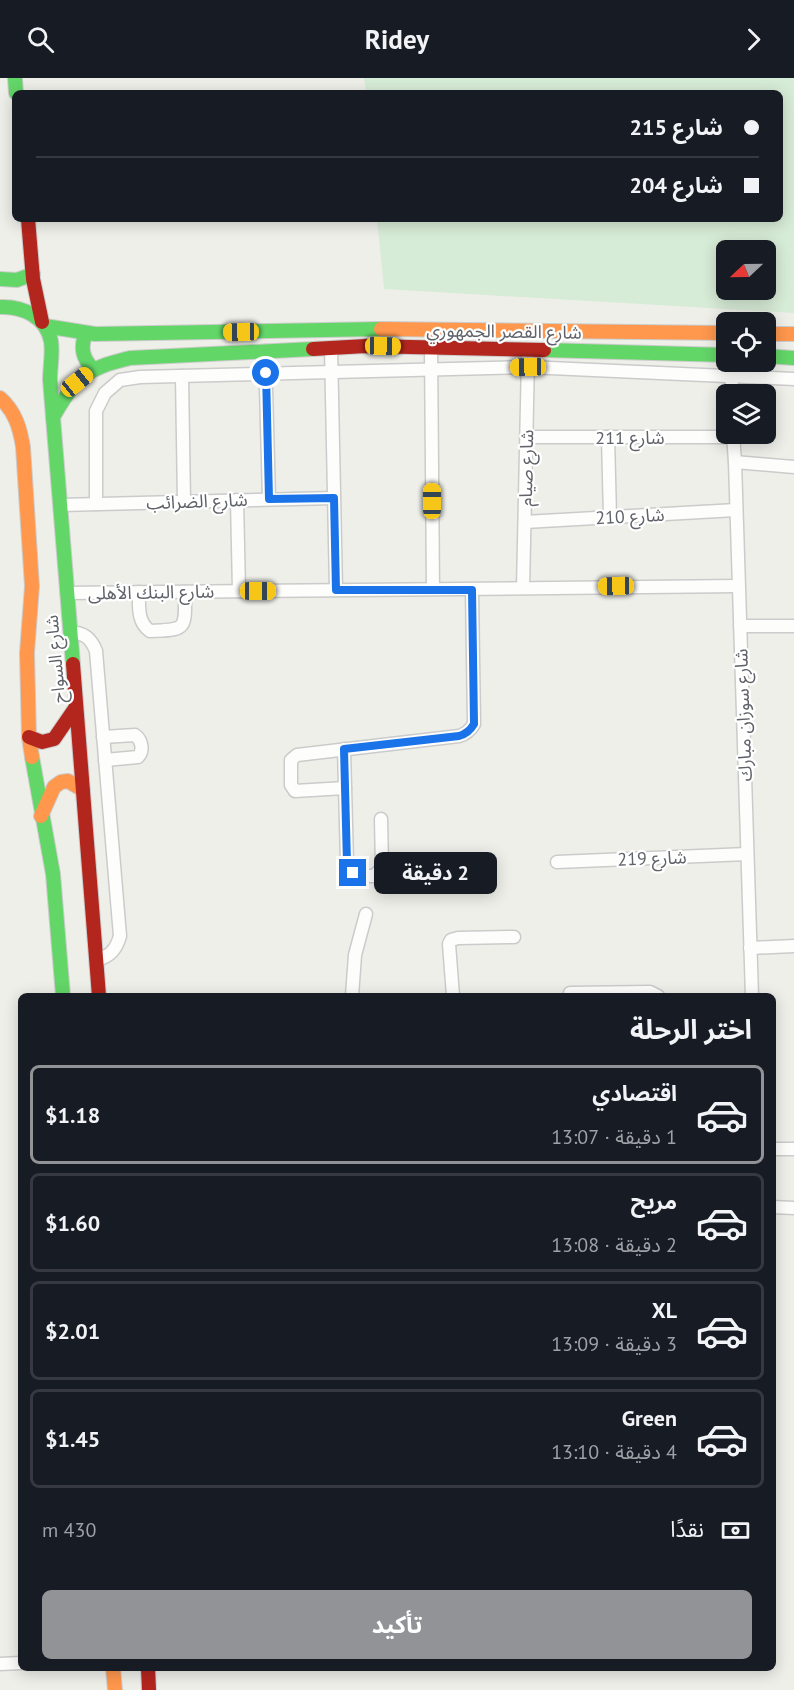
<!DOCTYPE html>
<html lang="ar">
<head>
<meta charset="utf-8">
<style>
	body { margin:0; font-family:"PT Sans","Noto Sans Arabic",sans-serif; background:#20242c; color:#f1f3f6; direction:rtl; height:100vh; display:flex; flex-direction:column; font-size:22px; white-space:nowrap }
	* { box-sizing:border-box; margin:0 }
	p { font-size:20px; color:#9ea1a6 }
	.icon { flex:none; width:33px; height:33px; fill:none; stroke:currentColor; stroke-width:2; stroke-linecap:round; stroke-linejoin:round }
	.map { position:relative; flex:1; overflow:hidden; direction:ltr }
	.details { position:absolute; left:18px; top:915px; width:758px; height:678px; display:flex; flex-direction:column; background:#171b24; border-radius:9px; box-shadow:0 3px 15px #0003; direction:rtl }
	.details>* { flex:none }
	.banner { position:absolute; left:12px; top:12px; width:771px; height:132px; border-radius:9px; box-shadow:0 3px 15px #0003; direction:rtl; display:grid; align-content:center; height:132px; padding:0 24px; background:#171b24 }
	.needle { width:39px; rotate:248deg }
	.fabs { position:absolute; left:716px; top:162px; display:grid; gap:12px }
	.fabs a { display:grid; place-items:center; width:60px; height:60px; border-radius:9px; background:#171b24; box-shadow:0 3px 15px #0003; font-size:30px }
	.end { position:absolute; width:27px; height:27px; margin:-14px; border:8px solid #1a73e8; background:#fff; box-shadow:0 0 0 3px #fff }
	.from { border-radius:50% }
	.bubble { position:absolute; height:42px; border-radius:9px; background:#171b24; box-shadow:0 3px 15px #0003; font-size:20px; font-weight:700; line-height:42px; text-align:center; direction:rtl }
	.car { position:absolute; width:18px; height:36px; margin:-18px -9px; border-radius:8px; box-shadow:0 0 4px 2px #0007; background:linear-gradient(#f5c518 24%,#345 0 40%,#f5c518 0 76%,#345 0 86%,#f5c518 0) }
	.banner b { display:flex; align-items:center; gap:21px; height:57px; font-size:22px }
	.banner b+b { border-top:2px solid #363941 }
	.banner i { width:15px; height:15px; background:#f1f3f6 }
	ul { padding:0; list-style:none }
	li { display:flex; align-items:center; gap:18px; height:99px; margin:0 12px 9px; padding:0 12px; border:3px solid #363941; border-radius:9px }
	li div { flex:1 }
	li b { display:block; font-size:22px }
	li em { font-style:normal; font-weight:700 }
	li.active { border-color:#919396 }
	li>.icon { width:54px; height:54px; stroke-width:1.5 }
	h2 { padding:0 24px; font-size:27px; line-height:72px }
	.pay { display:flex; align-items:center; gap:15px; height:66px; padding:0 24px; font-size:22px }
	.pay p { margin-inline-start:auto }
	.cta { display:flex; gap:12px; margin-top:auto; padding:12px 24px }
	.cta a { flex:1; height:69px; border-radius:9px; background:#919396; color:#fff; font-size:24px; font-weight:700; line-height:69px; text-align:center }
	header { display:flex; justify-content:space-between; align-items:center; height:78px; padding:0 24px; background:#171b24; font-size:27px; font-weight:700 }
	.map>svg:first-child { display:block }
</style>
</head>
<body>
<header><svg class="icon" aria-label="forward" viewBox="0 0 24 24"><path d="M9 5l7 7-7 7"/></svg>Ridey<svg class="icon" aria-label="search" viewBox="0 0 24 24"><circle cx="10" cy="10" r="6"/><path d="M15 15l6 6"/></svg></header>
<div class="map">
<svg width="794" height="1612" viewBox="0 0 794 1612">
	<rect width="100%" height="100%" fill="#efefea"/>
	<path fill="#d7ecd7" fill-rule="evenodd" d="M364 0H794V235L384 211 377 141H780V15H366ZM726 172H765V212H726Z"/>
	<g fill="none" stroke-linecap="round" stroke-linejoin="round">
		<g stroke="#cbcbcb" stroke-width="15">
			<g id="street">
				<path d="M431 269 433 511"/>
				<path d="M331 270 336 512"/>
				<path d="M265 273 269 421"/>
				<path d="M731 284 732 316"/>
				<path d="M182 298 184 424"/>
				<path d="M733 356 735 384 752 918"/>
				<path d="M527 359H733"/>
				<path d="M608 359 610 439"/>
				<path d="M735 384 794 389"/>
				<path d="M237 422 239 513"/>
				<path d="M96 426V333L105 315 120 302 140 299 528 289 794 301"/>
				<path d="M61 427 334 420"/>
				<path d="M525 444 736 432"/>
				<path d="M523 510 528 281"/>
				<path d="M139 514C139 528 137 544 150 553 188 552 185 551 185 514"/>
				<path d="M67 515 738 508"/>
				<path d="M740 548H794"/>
				<path d="M71 554C84 555 91 560 96 573L120 858C116 872 110 878 97 882"/>
				<path d="M103 659 135 657C142 662 144 673 138 679L105 682"/>
				<path d="M344 671 347 785C351 799 361 798 374 798L380 792 382 788 381 741"/>
				<path d="M345 710 295 713 291 707V682L297 677 459 658C466 656 470 653 474 646L472 512"/>
				<path d="M557 784 747 776"/>
				<path d="M750 870 794 868"/>
				<path d="M570 915 650 914 658 918"/>
				<path d="M352 918 355 877 366 836"/>
				<path d="M453 918 449 866 451 862 458 860 514 859"/>
				<path d="M772 1071H794"/>
				<path d="M772 1129 794 1130"/>
				<path d="M0 1586 21 1585"/>
			</g>
		</g>
		<g stroke="#ccc" stroke-width="16">
			<g id="fast">
				<path d="M15 0 16 15"/>
				<path d="M0 201 17 202 33 196"/>
				<path d="M0 229C23 228 46 239 51 263 53 276 50 289 50 302L73 586"/>
				<path d="M45 248 95 256 381 251"/>
				<path d="M86 255C80 269 82 280 93 291"/>
				<path d="M544 272 726 277"/>
				<path d="M765 278 794 280"/>
				<path d="M53 339C64 320 76 299 98 290 108 285 119 283 130 280L313 271"/>
				<path d="M32 679 53 796 63 918"/>
			</g>
		</g>
		<g stroke="#ccc" stroke-width="16">
			<g id="slow">
				<path d="M381 251 726 255"/>
				<path d="M765 256H794"/>
				<path d="M0 320C15 333 20 350 23 369L32 508 27 575 29 659 32 679"/>
				<path d="M41 738 54 709 61 704 68 703 83 712"/>
				<path d="M113 1590 115 1612"/>
			</g>
		</g>
		<g stroke="#ccc" stroke-width="16">
			<g id="jam">
				<path d="M28 141 33 201 42 244"/>
				<path d="M313 271 366 268 544 272"/>
				<path d="M73 586 99 918"/>
				<path d="M29 659 42 664 54 661 76 629"/>
				<path d="M148 1590 149 1612"/>
			</g>
		</g>
		<use href="#street" stroke="#fdfdfc" stroke-width="12"/>
		<use href="#fast" stroke="#63d668" stroke-width="14"/>
		<use href="#slow" stroke="#ff974d" stroke-width="14"/>
		<use href="#jam" stroke="#b3261e" stroke-width="14"/>
	</g>
	<g fill="none" stroke-linecap="round" stroke-linejoin="round">
		<path stroke="#1a73e8" stroke-width="8" d="M266 295 269 421 334 420 336 512H472L474 646C470 653 466 656 459 658L344 671 347 785 348 789 353 795"/>
	</g>
	<g text-anchor="middle" dominant-baseline="central" stroke-width="4.5" stroke-linejoin="round" paint-order="stroke">
		<g font-size="18" fill="#5f6268" stroke="#fff">
			<text transform="translate(504 253) rotate(1)">شارع القصر الجمهوري</text>
			<text x="630" y="359">شارع 211</text>
			<text transform="translate(526 390) rotate(-89)">شارع صيام</text>
			<text transform="translate(197 423) rotate(-2)">شارع الضرائب</text>
			<text transform="translate(630 438) rotate(-3)">شارع 210</text>
			<text transform="translate(151 514) rotate(-1)">شارع البنك الأهلى</text>
			<text transform="translate(55 581) rotate(-95)">شارع السواح</text>
			<text transform="translate(743 637) rotate(-92)">شارع سوزان مبارك</text>
			<text transform="translate(652 780) rotate(-2)">شارع 219</text>
		</g>
	</g>
</svg>
<div class="fabs">
<a><svg class="needle" viewBox="-14 -14 28 28"><path d="M0-13l5 13h-10z" fill="#e53935"/><path d="M0 13l5-13h-10z" fill="#9ea1a6"/></svg></a>
<a><svg class="icon" aria-label="locate" viewBox="0 0 24 24"><circle cx="12" cy="12" r="6"/><path d="M12 2v4M12 18v4M2 12h4M18 12h4"/></svg></a>
<a><svg class="icon" aria-label="layers" viewBox="0 0 24 24"><path d="M12 4l9 5-9 5-9-5zM3 14l9 5 9-5"/></svg></a>
</div>
<i class="end from" style="left:266px;top:295px"></i>
<i class="end" style="left:353px;top:795px"></i>
<div class="bubble" style="left:374px;top:774px;width:123px">2 دقيقة</div>
<i class="car" style="left:241px;top:254px;rotate:269deg"></i>
<i class="car" style="left:383px;top:268px;rotate:91deg"></i>
<i class="car" style="left:528px;top:289px;rotate:269deg"></i>
<i class="car" style="left:77px;top:304px;rotate:51deg"></i>
<i class="car" style="left:432px;top:423px;rotate:0deg"></i>
<i class="car" style="left:616px;top:508px;rotate:269deg"></i>
<i class="car" style="left:258px;top:513px;rotate:90deg"></i>
<div class="banner">
<b><i class="from"></i>شارع 215</b>
<b><i></i>شارع 204</b>
</div>
<section class="details">
<h2>اختر الرحلة</h2>
<ul>
<li class="active"><svg class="icon" aria-label="car" viewBox="0 0 24 24"><path d="M5 17H2v-5l4-1 3-4h7l3 4 3 1v5h-3M9 17h6M6 11h13"/><circle cx="7" cy="17" r="2"/><circle cx="17" cy="17" r="2"/></svg><div><b>اقتصادي</b><p>1 دقيقة · 13:07</p></div><em>$1.18</em></li>
<li><svg class="icon" aria-label="car" viewBox="0 0 24 24"><path d="M5 17H2v-5l4-1 3-4h7l3 4 3 1v5h-3M9 17h6M6 11h13"/><circle cx="7" cy="17" r="2"/><circle cx="17" cy="17" r="2"/></svg><div><b>مريح</b><p>2 دقيقة · 13:08</p></div><em>$1.60</em></li>
<li><svg class="icon" aria-label="car" viewBox="0 0 24 24"><path d="M5 17H2v-5l4-1 3-4h7l3 4 3 1v5h-3M9 17h6M6 11h13"/><circle cx="7" cy="17" r="2"/><circle cx="17" cy="17" r="2"/></svg><div><b>XL</b><p>3 دقيقة · 13:09</p></div><em>$2.01</em></li>
<li><svg class="icon" aria-label="car" viewBox="0 0 24 24"><path d="M5 17H2v-5l4-1 3-4h7l3 4 3 1v5h-3M9 17h6M6 11h13"/><circle cx="7" cy="17" r="2"/><circle cx="17" cy="17" r="2"/></svg><div><b>Green</b><p>4 دقيقة · 13:10</p></div><em>$1.45</em></li>
</ul>
<div class="pay"><svg class="icon" aria-label="cash" viewBox="0 0 24 24"><path d="M3 7h18v10H3z"/><circle cx="12" cy="12" r="2"/></svg>نقدًا<p>430 m</p></div>
<div class="cta"><a>تأكيد</a></div>
</section>
</div>
</body>
</html>
